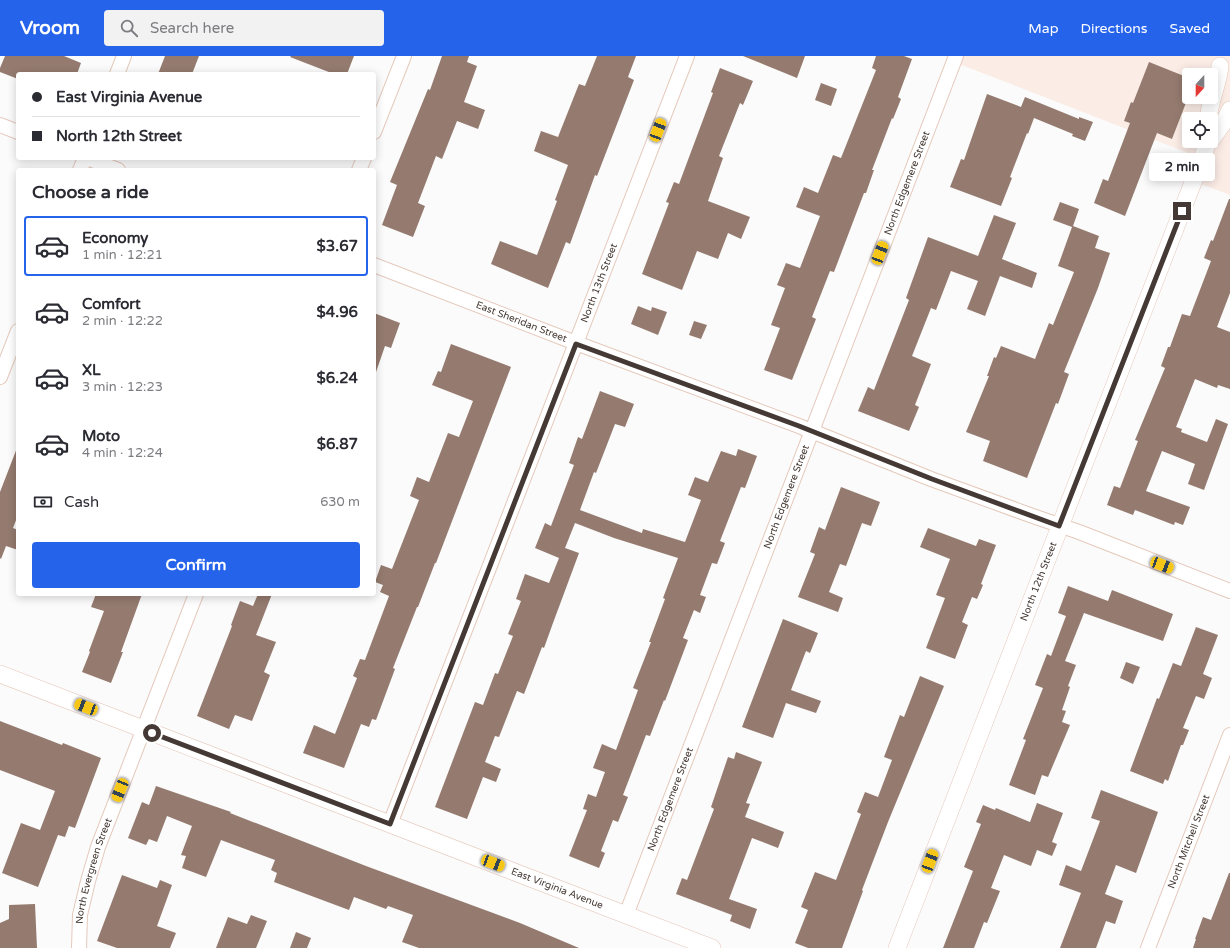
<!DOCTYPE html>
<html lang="en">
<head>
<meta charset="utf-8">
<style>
	body { margin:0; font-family:"Varela Round",sans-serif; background:#f2f2f3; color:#2b2b33; height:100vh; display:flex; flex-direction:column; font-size:15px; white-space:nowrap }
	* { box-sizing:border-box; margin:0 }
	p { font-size:13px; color:#7c7c81 }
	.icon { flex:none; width:22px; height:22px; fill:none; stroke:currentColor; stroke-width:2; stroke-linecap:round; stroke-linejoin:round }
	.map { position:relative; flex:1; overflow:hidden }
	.details { position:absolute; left:16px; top:112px; width:360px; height:428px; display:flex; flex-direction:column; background:#fff; border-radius:4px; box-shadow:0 2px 10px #0003 }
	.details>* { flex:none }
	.banner { position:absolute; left:16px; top:16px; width:360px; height:88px; border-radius:4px; box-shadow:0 2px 10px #0003; display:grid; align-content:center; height:88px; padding:0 16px; background:#fff }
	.needle { width:26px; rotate:201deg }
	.buttons { position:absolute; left:1182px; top:12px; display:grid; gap:8px }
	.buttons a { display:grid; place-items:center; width:36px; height:36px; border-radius:4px; background:#fff; box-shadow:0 2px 10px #0003; font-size:20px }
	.end { position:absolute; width:18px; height:18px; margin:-9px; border:5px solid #443934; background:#fff; box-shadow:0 0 0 2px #fff }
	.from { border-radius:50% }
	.bubble { position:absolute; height:28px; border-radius:4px; background:#fff; box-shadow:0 2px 10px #0003; font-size:13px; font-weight:700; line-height:28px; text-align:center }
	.car { position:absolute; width:12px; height:24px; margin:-12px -6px; border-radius:5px; box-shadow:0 0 3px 1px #0007; background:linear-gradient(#f5c518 24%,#345 0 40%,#f5c518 0 76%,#345 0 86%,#f5c518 0) }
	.banner b { display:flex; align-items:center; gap:14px; height:38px; font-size:15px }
	.banner b+b { border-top:1px solid #e1e1e2 }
	.banner i { width:10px; height:10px; background:#2b2b33 }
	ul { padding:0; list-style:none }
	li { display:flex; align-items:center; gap:12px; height:60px; margin:0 8px 6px; padding:0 8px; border:2px solid transparent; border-radius:4px }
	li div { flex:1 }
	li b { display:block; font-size:15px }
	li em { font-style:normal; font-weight:700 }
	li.selected { border-color:#2563eb }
	li>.icon { width:36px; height:36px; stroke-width:1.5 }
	h2 { padding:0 16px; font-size:18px; line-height:48px }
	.pay { display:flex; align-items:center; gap:10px; height:44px; padding:0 16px; font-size:15px }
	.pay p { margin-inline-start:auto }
	.primary-button { display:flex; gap:8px; margin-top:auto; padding:8px 16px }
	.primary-button a { flex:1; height:46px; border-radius:4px; background:#2563eb; color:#fff; font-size:16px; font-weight:700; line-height:46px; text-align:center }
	header { display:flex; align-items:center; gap:24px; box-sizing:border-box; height:56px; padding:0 20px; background:#2563eb; color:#fff }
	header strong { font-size:19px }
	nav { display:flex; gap:22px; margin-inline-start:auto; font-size:14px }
	.search { width:280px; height:36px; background:#f2f2f3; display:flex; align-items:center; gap:10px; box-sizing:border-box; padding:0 14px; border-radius:4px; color:#7c7c81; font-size:15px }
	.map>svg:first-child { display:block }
</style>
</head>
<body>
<header>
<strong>Vroom</strong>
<div class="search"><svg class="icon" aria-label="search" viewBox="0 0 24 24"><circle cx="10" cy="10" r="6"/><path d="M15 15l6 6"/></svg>Search here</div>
<nav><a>Map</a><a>Directions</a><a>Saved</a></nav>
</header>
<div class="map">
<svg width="1230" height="892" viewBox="0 0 1230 892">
	<rect width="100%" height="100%" fill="#fbfbfb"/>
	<path fill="#fbece6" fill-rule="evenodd" d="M956 0H1230V139L1193 125 1201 102 954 6ZM1189 19H1211V41H1189ZM1189 63H1211V85H1189Z"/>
	<g fill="#957b6f">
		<path d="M5 0H64L81 7 77 18H18V23L0 16V12Z"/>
		<path d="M165 0H199L192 18H158Z"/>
		<path d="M291 0H354L347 18H334L290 1Z"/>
		<path d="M442 0H469L467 6 477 10 464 46 485 54 478 73 457 65 442 103 436 100 418 147 425 150 413 181 382 169 397 129 390 126 428 33 430 34Z"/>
		<path d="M597 0H636L628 21 634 24 597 120 595 119 570 188 566 186 548 232 491 208 500 185 537 199 557 145 555 144 568 109 534 95 541 75 558 81 579 28 585 30Z"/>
		<path d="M743 0H805L797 22Z"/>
		<path d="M876 0H904L912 3 898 41 901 43 893 63 892 62 872 114H874L866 137H864L834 216 830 215 812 261 816 263 792 324 764 314 780 272 771 269 785 232 777 229 786 207 800 212 820 160 796 151 804 131 818 137 833 99 841 102 876 14 872 12Z"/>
		<path d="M1149 6 1189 22V39L1172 83 1157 77 1125 160 1094 147 1103 123 1108 125 1130 67 1124 65 1131 46 1133 47Z"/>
		<path d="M720 12 753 25 743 49 740 47 719 100 723 102 708 145 750 161 741 183 728 177 718 203 697 195 682 234 642 218 669 147 666 146 674 126 679 128 713 37 711 36Z"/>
		<path d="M821 27 837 33 831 50 815 44Z"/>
		<path d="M987 38 1021 51 1025 41 1079 63V61L1093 66 1085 85 1072 80 1073 78 1034 62 1028 78 1027 77 1010 121 1012 122 1001 150 950 131 961 103 964 104Z"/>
		<path d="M1229 143H1230V237L1217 271 1230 276V333L1218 329 1217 332 1195 323 1176 371 1182 373 1181 376 1207 386 1216 363 1228 368 1204 434 1188 428 1195 408 1162 395 1146 435 1190 451 1183 469 1175 466 1174 469 1135 454 1133 459 1107 449 1114 430 1120 432 1138 385 1135 384 1165 312 1161 310 1168 291H1170L1182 258 1190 260 1211 205 1204 202 1211 184 1213 185Z"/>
		<path d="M1060 146 1079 153 1073 170 1099 180 1095 192 1110 197 1098 232 1064 316 1069 318 1058 348 1056 347 1027 422 983 405 990 385 966 376 989 320H987L994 301 996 302 1001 290 1035 303 1049 267 1053 269 1074 216 1058 210 1072 171 1053 164Z"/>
		<path d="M994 159 1016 167 1002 203 1037 217 1032 232 1000 220 985 260 967 253 978 225 951 215 936 254 931 252 912 300 931 308 915 349 919 351 909 375 858 355 868 331 874 334 909 244 906 242 928 181 978 200Z"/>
		<path d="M638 250 651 255 652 251 667 256 658 279 631 268Z"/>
		<path d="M374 257 400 267 391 292 385 290 376 316H374Z"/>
		<path d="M694 265 707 269 701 283 689 279Z"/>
		<path d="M451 288 511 311 436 507H435L418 551H417L393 612 395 613 376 664 372 663 369 671 361 668 344 712 303 697 314 669 335 678 357 622 353 620 360 603 365 604 389 540 380 536 383 529 375 526 381 509 392 513 419 444 410 440 417 421 429 426 448 377 459 381 473 345 432 329 438 315 441 316Z"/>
		<path d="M600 335 634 348 625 371 615 368 596 417 594 416 580 454 642 477 643 473 685 486 701 444 688 439 695 421 708 426 721 395 736 400 738 393 757 400 745 432 741 431 720 485 725 487 717 508 712 507 700 539 706 541 700 557 694 554 683 582 688 584 665 645 664 644 650 680 646 679 623 739 628 741 618 766 613 764 601 795 605 797 599 812 569 800 587 754 583 753 588 738 596 741 605 716 593 712 602 688 616 694 638 634 633 632 651 586H649L665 543 663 542 678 502 614 482 575 467 565 492 579 497 553 567 544 592 542 591 524 638 517 635 499 681 495 680 485 706 501 713 496 726 483 721 467 763 435 751 475 646 483 649 495 617 498 618 513 580 508 578 521 545 516 543 525 518 549 527 559 502 535 492 545 467 551 470 574 409 569 407 578 381 582 383Z"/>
		<path d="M17 392H18V459L13 472 18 474V494L6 490 1 503 0 502V436Z"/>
		<path d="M841 431 880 446 871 470 862 467 846 510 840 508 829 536 843 542 838 556 798 541 815 498 810 496 819 471 825 474Z"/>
		<path d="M928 472 976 490 979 483 996 489 981 528 983 529 977 543 972 541 962 566 968 569 955 603 926 592 945 542 936 539 950 503 920 491Z"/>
		<path d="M1068 530 1108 545 1112 534 1173 558 1163 585 1084 557 1065 605 1076 609 1068 630 1070 631 1062 654 1066 655 1062 666 1070 669 1048 721 1042 719 1035 739 1009 729 1026 684 1023 683 1043 632 1035 629 1047 598 1051 600 1066 560 1058 557Z"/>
		<path d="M96 538H142L121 596H123L111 627 82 616 90 596 89 595 104 555 91 551Z"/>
		<path d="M258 538H272L256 579 276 586 264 616 270 619 252 665 235 659 229 673 197 660 232 570 231 569 240 545 253 550Z"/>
		<path d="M783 563 818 577 810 597 806 595 791 634 821 645 816 657 786 647 773 682 742 671Z"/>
		<path d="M1196 571 1218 579 1203 618 1212 622 1204 643 1196 640 1183 672 1189 674 1183 689H1181L1168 725 1165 723 1163 728 1130 715 1157 642 1159 643 1173 607 1181 610Z"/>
		<path d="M1126 606 1140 611 1133 628 1120 622Z"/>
		<path d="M920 620 944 630 888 766 862 834 863 835 842 892H808L795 887 808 854 801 851 815 816 836 824 861 758 857 756 865 736 878 741 892 704 884 701 900 659 904 661Z"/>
		<path d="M0 665 62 689 63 687 101 702 75 772 69 770 65 781 58 779 38 831 2 817 21 767 40 774 55 735 0 714Z"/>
		<path d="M736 696 762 706 746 747 750 748 745 761 784 776 778 792 752 782 729 843 757 853 750 873 730 865 732 859 676 838 682 822 687 824 714 753 711 751 728 701 734 703Z"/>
		<path d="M156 730 231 756 230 757 366 810 520 867 579 892H419L402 886 413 859 388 850 386 853 354 841 349 854 274 826 277 817 271 814 275 804 221 784 206 821 182 812 186 800 181 799 192 770 167 760 157 786 149 783 146 789 128 782 142 746 149 749Z"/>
		<path d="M1101 734 1158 756 1136 817 1116 809 1105 838 1123 845 1115 868 1106 865 1096 892H1060L1081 837 1059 829 1066 809 1081 815 1100 765 1091 762Z"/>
		<path d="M1037 747 1063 757 1052 786 1057 788 1052 800 1037 794 1031 810 1004 799 991 832 1000 835 987 867 984 866 974 892H943L973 815 964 811 981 768 976 766 983 749 995 754 996 752 1030 766Z"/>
		<path d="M1229 817H1230V892H1193L1196 883H1195L1203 861 1211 864Z"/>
		<path d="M122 819 157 832 160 824 172 829 157 870 176 877 170 892H117L97 885Z"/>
		<path d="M35 848 37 892H0V867L9 863V849Z"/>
		<path d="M251 859 267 865 256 892H216L228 861 247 868Z"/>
		<path d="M296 876 311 882 307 892H290Z"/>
	</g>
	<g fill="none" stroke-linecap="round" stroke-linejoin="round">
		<g stroke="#e5c9bc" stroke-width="16">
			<g id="minor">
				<path d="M117 18 124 0"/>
				<path d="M0 69 18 76"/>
				<path d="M374 76 404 0"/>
				<path d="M87 102 118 114"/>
				<path d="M80 114 85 102"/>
				<path d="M359 114 364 102"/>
				<path id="s1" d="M374 209 576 287 799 370 931 423 1030 459 1079 476 1230 535"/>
				<path d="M0 321 18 275"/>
				<path id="s2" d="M390 768 687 0"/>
				<path id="s3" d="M626 859 956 0"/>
				<path id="s4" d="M79 892 80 859 88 825 98 791 196 538"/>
				<path id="s5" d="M1148 892 1230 679"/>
			</g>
		</g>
		<g stroke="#e5c9bc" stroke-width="18">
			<g id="tertiary">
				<path d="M1208 63C1210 45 1218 28 1220 10"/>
				<path d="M1211 84 1226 63 1230 54"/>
				<path id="s6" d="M0 618 712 892"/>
				<path id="s7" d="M897 892 1202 103 1206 91V85"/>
			</g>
		</g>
		<use href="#minor" stroke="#fff" stroke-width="14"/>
		<use href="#tertiary" stroke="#fff" stroke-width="17"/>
	</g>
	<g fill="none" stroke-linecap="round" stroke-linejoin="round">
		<path stroke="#443934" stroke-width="5" d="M152 677 390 768 576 288 799 370 932 423 1059 470 1182 155"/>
	</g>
	<g text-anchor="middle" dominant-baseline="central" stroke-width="4" stroke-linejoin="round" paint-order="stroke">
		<g font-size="10" fill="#443934" stroke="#fff">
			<text stroke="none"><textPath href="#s3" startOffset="784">North Edgemere Street</textPath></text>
			<text stroke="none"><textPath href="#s2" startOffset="580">North 13th Street</textPath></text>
			<text stroke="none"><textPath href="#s1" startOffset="158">East Sheridan Street</textPath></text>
			<text stroke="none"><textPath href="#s3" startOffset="448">North Edgemere Street</textPath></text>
			<text stroke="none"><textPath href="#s7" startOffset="393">North 12th Street</textPath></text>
			<text stroke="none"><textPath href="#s3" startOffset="124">North Edgemere Street</textPath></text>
			<text stroke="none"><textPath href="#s5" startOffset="114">North Mitchell Street</textPath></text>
			<text stroke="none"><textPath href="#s4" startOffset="79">North Evergreen Street</textPath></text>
			<text stroke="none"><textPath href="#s6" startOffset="597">East Virginia Avenue</textPath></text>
		</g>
	</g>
</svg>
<div class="buttons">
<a><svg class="needle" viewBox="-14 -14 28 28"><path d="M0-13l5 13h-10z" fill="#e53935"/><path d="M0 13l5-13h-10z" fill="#7c7c81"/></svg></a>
<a><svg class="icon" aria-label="locate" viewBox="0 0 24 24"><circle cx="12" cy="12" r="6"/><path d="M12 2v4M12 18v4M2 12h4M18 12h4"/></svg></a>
</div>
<i class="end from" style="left:152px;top:677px"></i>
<i class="end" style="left:1182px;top:155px"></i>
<div class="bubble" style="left:1149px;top:97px;width:66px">2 min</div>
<i class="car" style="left:658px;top:74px;rotate:21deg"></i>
<i class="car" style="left:880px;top:197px;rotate:21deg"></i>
<i class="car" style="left:1162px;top:509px;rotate:111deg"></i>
<i class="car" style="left:86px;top:651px;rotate:291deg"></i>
<i class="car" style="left:120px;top:734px;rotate:202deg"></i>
<i class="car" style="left:930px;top:805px;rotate:21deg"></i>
<i class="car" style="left:493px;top:807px;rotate:111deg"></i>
<div class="banner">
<b><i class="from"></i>East Virginia Avenue</b>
<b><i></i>North 12th Street</b>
</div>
<section class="details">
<h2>Choose a ride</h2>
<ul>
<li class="selected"><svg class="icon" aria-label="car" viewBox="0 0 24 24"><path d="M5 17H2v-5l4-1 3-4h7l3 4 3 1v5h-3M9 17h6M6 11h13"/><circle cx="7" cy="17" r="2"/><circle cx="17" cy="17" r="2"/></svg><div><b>Economy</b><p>1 min · 12:21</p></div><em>$3.67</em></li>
<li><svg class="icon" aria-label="car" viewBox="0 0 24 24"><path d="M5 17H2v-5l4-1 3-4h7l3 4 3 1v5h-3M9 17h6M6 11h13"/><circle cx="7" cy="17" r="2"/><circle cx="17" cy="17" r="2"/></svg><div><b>Comfort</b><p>2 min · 12:22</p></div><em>$4.96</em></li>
<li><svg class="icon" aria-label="car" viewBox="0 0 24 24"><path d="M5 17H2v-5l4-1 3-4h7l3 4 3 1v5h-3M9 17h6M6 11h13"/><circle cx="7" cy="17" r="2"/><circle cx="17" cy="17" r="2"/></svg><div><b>XL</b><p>3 min · 12:23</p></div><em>$6.24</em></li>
<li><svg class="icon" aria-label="car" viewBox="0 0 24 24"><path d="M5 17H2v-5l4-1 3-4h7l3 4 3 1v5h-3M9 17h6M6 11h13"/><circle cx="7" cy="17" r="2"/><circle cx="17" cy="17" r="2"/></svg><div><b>Moto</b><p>4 min · 12:24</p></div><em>$6.87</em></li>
</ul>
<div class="pay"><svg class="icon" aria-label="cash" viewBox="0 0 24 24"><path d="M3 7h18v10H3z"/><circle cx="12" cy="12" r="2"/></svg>Cash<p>630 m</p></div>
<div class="primary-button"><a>Confirm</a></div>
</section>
</div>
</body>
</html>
